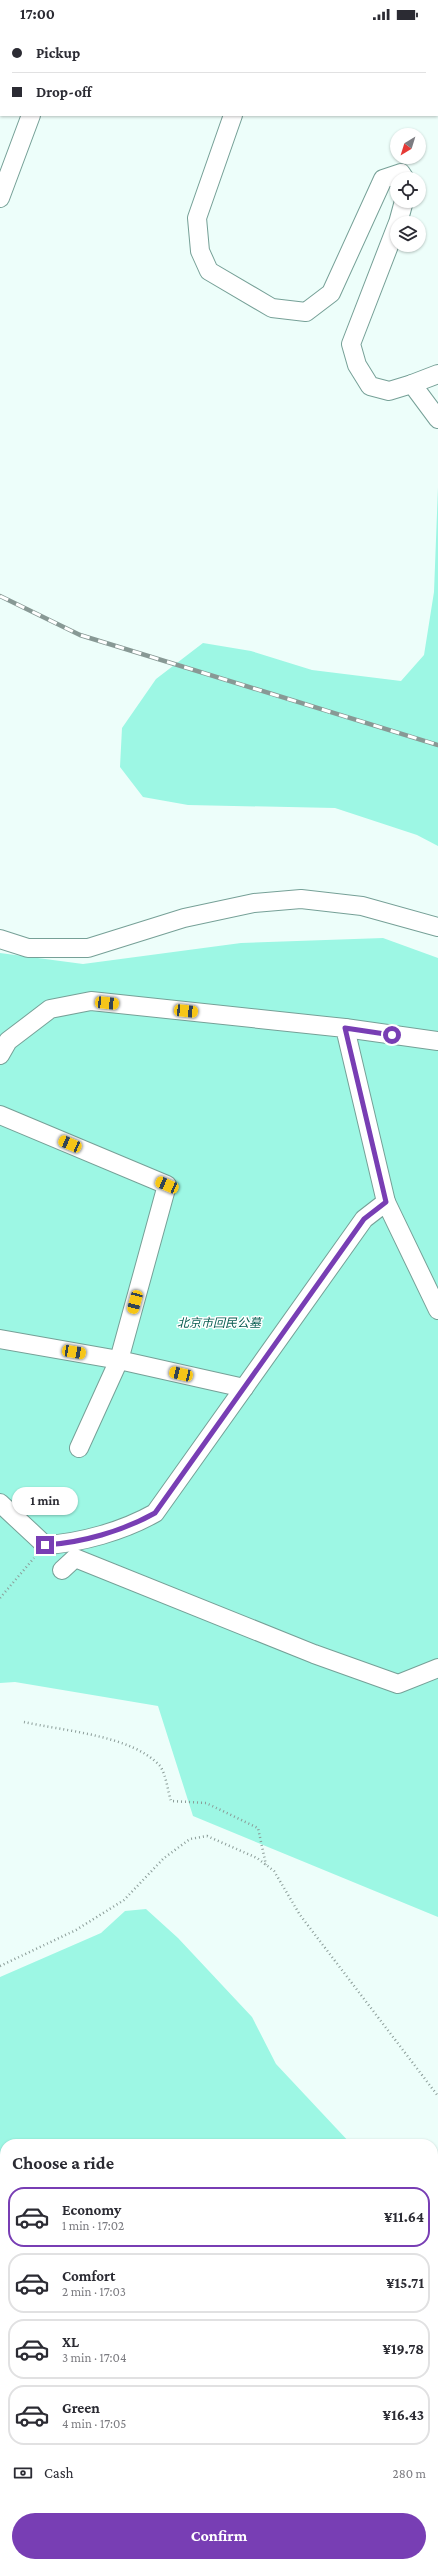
<!DOCTYPE html>
<html lang="en">
<head>
<meta charset="utf-8">
<style>
	body { margin:0; font-family:"Crimson Pro","Noto Sans SC",serif; background:#f7f7f7; color:#2b2b33; height:100vh; display:flex; flex-direction:column; font-size:15px; white-space:nowrap }
	* { box-sizing:border-box; margin:0 }
	p { font-size:13px; color:#7c7c81 }
	.icon { flex:none; width:22px; height:22px; fill:none; stroke:currentColor; stroke-width:2; stroke-linecap:round; stroke-linejoin:round }
	.map { position:relative; flex:1; overflow:hidden }
	.side { position:absolute; left:0px; top:2111px; width:438px; height:428px; display:flex; flex-direction:column; background:#fff; border-radius:16px 16px 0 0; box-shadow:0 1px 3px #0004 }
	.side>* { flex:none }
	.top-card { position:absolute; left:0px; top:0px; width:438px; height:88px; box-shadow:0 1px 3px #0004; display:grid; align-content:center; height:88px; padding:0 12px; background:#fff }
	.needle { width:26px; rotate:218deg }
	.controls { position:absolute; left:390px; top:100px; display:grid; gap:8px }
	.controls a { display:grid; place-items:center; width:36px; height:36px; border-radius:50%; background:#fff; box-shadow:0 1px 3px #0004; font-size:20px }
	.end { position:absolute; width:18px; height:18px; margin:-9px; border:5px solid #783eb4; background:#fff; box-shadow:0 0 0 2px #fff }
	.from { border-radius:50% }
	.bubble { position:absolute; height:28px; border-radius:14px; background:#fff; box-shadow:0 1px 3px #0004; font-size:13px; font-weight:700; line-height:28px; text-align:center }
	.car { position:absolute; width:12px; height:24px; margin:-12px -6px; border-radius:5px; box-shadow:0 0 3px 1px #0007; background:linear-gradient(#f5c518 24%,#345 0 40%,#f5c518 0 76%,#345 0 86%,#f5c518 0) }
	.top-card b { display:flex; align-items:center; gap:14px; height:38px; font-size:15px }
	.top-card b+b { border-top:1px solid #e1e1e2 }
	.top-card i { width:10px; height:10px; background:#2b2b33 }
	ul { padding:0; list-style:none }
	li { display:flex; align-items:center; gap:12px; height:60px; margin:0 8px 6px; padding:0 4px; border:2px solid #e1e1e2; border-radius:16px }
	li div { flex:1 }
	li b { display:block; font-size:15px }
	li em { font-style:normal; font-weight:700 }
	li.current { border-color:#783eb4 }
	li>.icon { width:36px; height:36px; stroke-width:1.5 }
	h2 { padding:0 12px; font-size:18px; line-height:48px }
	.pay { display:flex; align-items:center; gap:10px; height:44px; padding:0 12px; font-size:15px }
	.pay p { margin-inline-start:auto }
	.cta { display:flex; gap:8px; margin-top:auto; padding:8px 12px }
	.cta a { flex:1; height:46px; border-radius:24px; background:#783eb4; color:#fff; font-size:16px; font-weight:700; line-height:46px; text-align:center }
	.status { display:flex; justify-content:space-between; align-items:center; height:28px; padding:0 20px; background:#fff; direction:ltr }
	.status svg { height:11px; fill:currentColor }
	.map>svg:first-child { display:block }
</style>
</head>
<body>
<div class="status"><b>17:00</b><svg viewBox="0 0 49 12"><path d="M0 12V9h3v3zM5 12V6h3v6zM10 12V3h3v9zM15 12V0h3v12zM26 1h20v11H26zM47 4h2v5h-2z"/></svg></div>
<div class="map">
<svg width="438" height="2539" viewBox="0 0 438 2539">
	<rect width="100%" height="100%" fill="#edfefa"/>
	<g fill="#9df7e4">
		<path d="M438 459V818L417 807 335 780 188 777 143 769 120 739 122 700 156 651 203 615 251 623 312 642 401 653 424 627 434 564Z"/>
		<path d="M383 910 438 930V1889L193 1788 158 1678 15 1654 0 1655V925L83 936 241 915Z"/>
		<path d="M146 1881 178 1910 252 1989 276 2036 351 2116H5V2534H433V2157L438 2155V2539H0V1949L101 1905 125 1883Z"/>
	</g>
	<g fill="none" stroke-linecap="round" stroke-linejoin="round">
		<g stroke="#76a097" stroke-width="20">
			<g id="minor">
				<path d="M64 1V0"/>
				<path d="M264 1 265 0"/>
				<path d="M233 87 197 190 200 223 209 243 272 280 306 284 331 265 383 151 401 145 405 151"/>
				<path d="M0 170 31 87"/>
				<path d="M398 195 404 173"/>
				<path d="M397 197 351 316 357 337 370 358 389 363 412 356"/>
				<path d="M438 346 412 356 438 391"/>
				<path d="M0 911 28 920H88L184 890 254 875 301 871 362 878 438 899"/>
				<path d="M345 1000 438 1013"/>
				<path d="M0 1027 8 1013 50 981 91 973 345 1000 386 1174"/>
				<path d="M0 1087 167 1157 119 1332 79 1420"/>
				<path d="M0 1311 119 1332 244 1360"/>
				<path d="M0 1475 45 1517C81 1515 123 1503 155 1485L364 1191 386 1174 438 1282"/>
				<path d="M62 1542 75 1530 314 1626 398 1656 438 1640"/>
			</g>
		</g>
		<g stroke="#8b9c98" stroke-width="2.5" stroke-dasharray="1 3" stroke-linecap="butt">
			<path d="M0 1570 34 1530"/>
			<path d="M24 1694C63 1703 132 1707 160 1738 166 1746 168 1764 171 1773L206 1775 258 1800 266 1837"/>
			<path d="M0 1938 76 1902 124 1872 164 1830 190 1811 207 1808 257 1830 274 1843 300 1887 438 2068"/>
			<path d="M433 2258 438 2260"/>
			<path d="M0 2305 2 2322H5"/>
			<path d="M433 2359 438 2347"/>
			<path d="M236 2539H246"/>
			<path d="M299 2539 301 2534"/>
			<path d="M353 2539 356 2534"/>
		</g>
		<use href="#minor" stroke="#fff" stroke-width="18"/>
		<g stroke="#889995" stroke-width="4.5">
			<path id="rail" d="M0 568 80 607 438 717"/>
		</g>
		<use href="#rail" stroke="#fff" stroke-width="3" stroke-dasharray="9" stroke-linecap="butt"/>
	</g>
	<g fill="none" stroke-linecap="round" stroke-linejoin="round">
		<path stroke="#783eb4" stroke-width="5" d="M45 1517C81 1515 123 1503 155 1485L364 1191 386 1174 345 1000 392 1007"/>
	</g>
	<g text-anchor="middle" dominant-baseline="central" stroke-width="3" stroke-linejoin="round" paint-order="stroke">
		<g font-size="12" font-style="italic" fill="#075c50" stroke="#fff">
			<text x="219" y="1295">北京市回民公墓</text>
		</g>
	</g>
</svg>
<div class="controls">
<a><svg class="needle" viewBox="-14 -14 28 28"><path d="M0-13l5 13h-10z" fill="#e53935"/><path d="M0 13l5-13h-10z" fill="#7c7c81"/></svg></a>
<a><svg class="icon" aria-label="locate" viewBox="0 0 24 24"><circle cx="12" cy="12" r="6"/><path d="M12 2v4M12 18v4M2 12h4M18 12h4"/></svg></a>
<a><svg class="icon" aria-label="layers" viewBox="0 0 24 24"><path d="M12 4l9 5-9 5-9-5zM3 14l9 5 9-5"/></svg></a>
</div>
<i class="end from" style="left:392px;top:1007px"></i>
<i class="end" style="left:45px;top:1517px"></i>
<div class="bubble" style="left:12px;top:1459px;width:66px">1 min</div>
<i class="car" style="left:107px;top:975px;rotate:96deg"></i>
<i class="car" style="left:186px;top:983px;rotate:96deg"></i>
<i class="car" style="left:70px;top:1116px;rotate:293deg"></i>
<i class="car" style="left:167px;top:1157px;rotate:293deg"></i>
<i class="car" style="left:135px;top:1274px;rotate:195deg"></i>
<i class="car" style="left:74px;top:1324px;rotate:100deg"></i>
<i class="car" style="left:181px;top:1346px;rotate:283deg"></i>
<div class="top-card">
<b><i class="from"></i>Pickup</b>
<b><i></i>Drop-off</b>
</div>
<section class="side">
<h2>Choose a ride</h2>
<ul>
<li class="current"><svg class="icon" aria-label="car" viewBox="0 0 24 24"><path d="M5 17H2v-5l4-1 3-4h7l3 4 3 1v5h-3M9 17h6M6 11h13"/><circle cx="7" cy="17" r="2"/><circle cx="17" cy="17" r="2"/></svg><div><b>Economy</b><p>1 min · 17:02</p></div><em>¥11.64</em></li>
<li><svg class="icon" aria-label="car" viewBox="0 0 24 24"><path d="M5 17H2v-5l4-1 3-4h7l3 4 3 1v5h-3M9 17h6M6 11h13"/><circle cx="7" cy="17" r="2"/><circle cx="17" cy="17" r="2"/></svg><div><b>Comfort</b><p>2 min · 17:03</p></div><em>¥15.71</em></li>
<li><svg class="icon" aria-label="car" viewBox="0 0 24 24"><path d="M5 17H2v-5l4-1 3-4h7l3 4 3 1v5h-3M9 17h6M6 11h13"/><circle cx="7" cy="17" r="2"/><circle cx="17" cy="17" r="2"/></svg><div><b>XL</b><p>3 min · 17:04</p></div><em>¥19.78</em></li>
<li><svg class="icon" aria-label="car" viewBox="0 0 24 24"><path d="M5 17H2v-5l4-1 3-4h7l3 4 3 1v5h-3M9 17h6M6 11h13"/><circle cx="7" cy="17" r="2"/><circle cx="17" cy="17" r="2"/></svg><div><b>Green</b><p>4 min · 17:05</p></div><em>¥16.43</em></li>
</ul>
<div class="pay"><svg class="icon" aria-label="cash" viewBox="0 0 24 24"><path d="M3 7h18v10H3z"/><circle cx="12" cy="12" r="2"/></svg>Cash<p>280 m</p></div>
<div class="cta"><a>Confirm</a></div>
</section>
</div>
</body>
</html>
